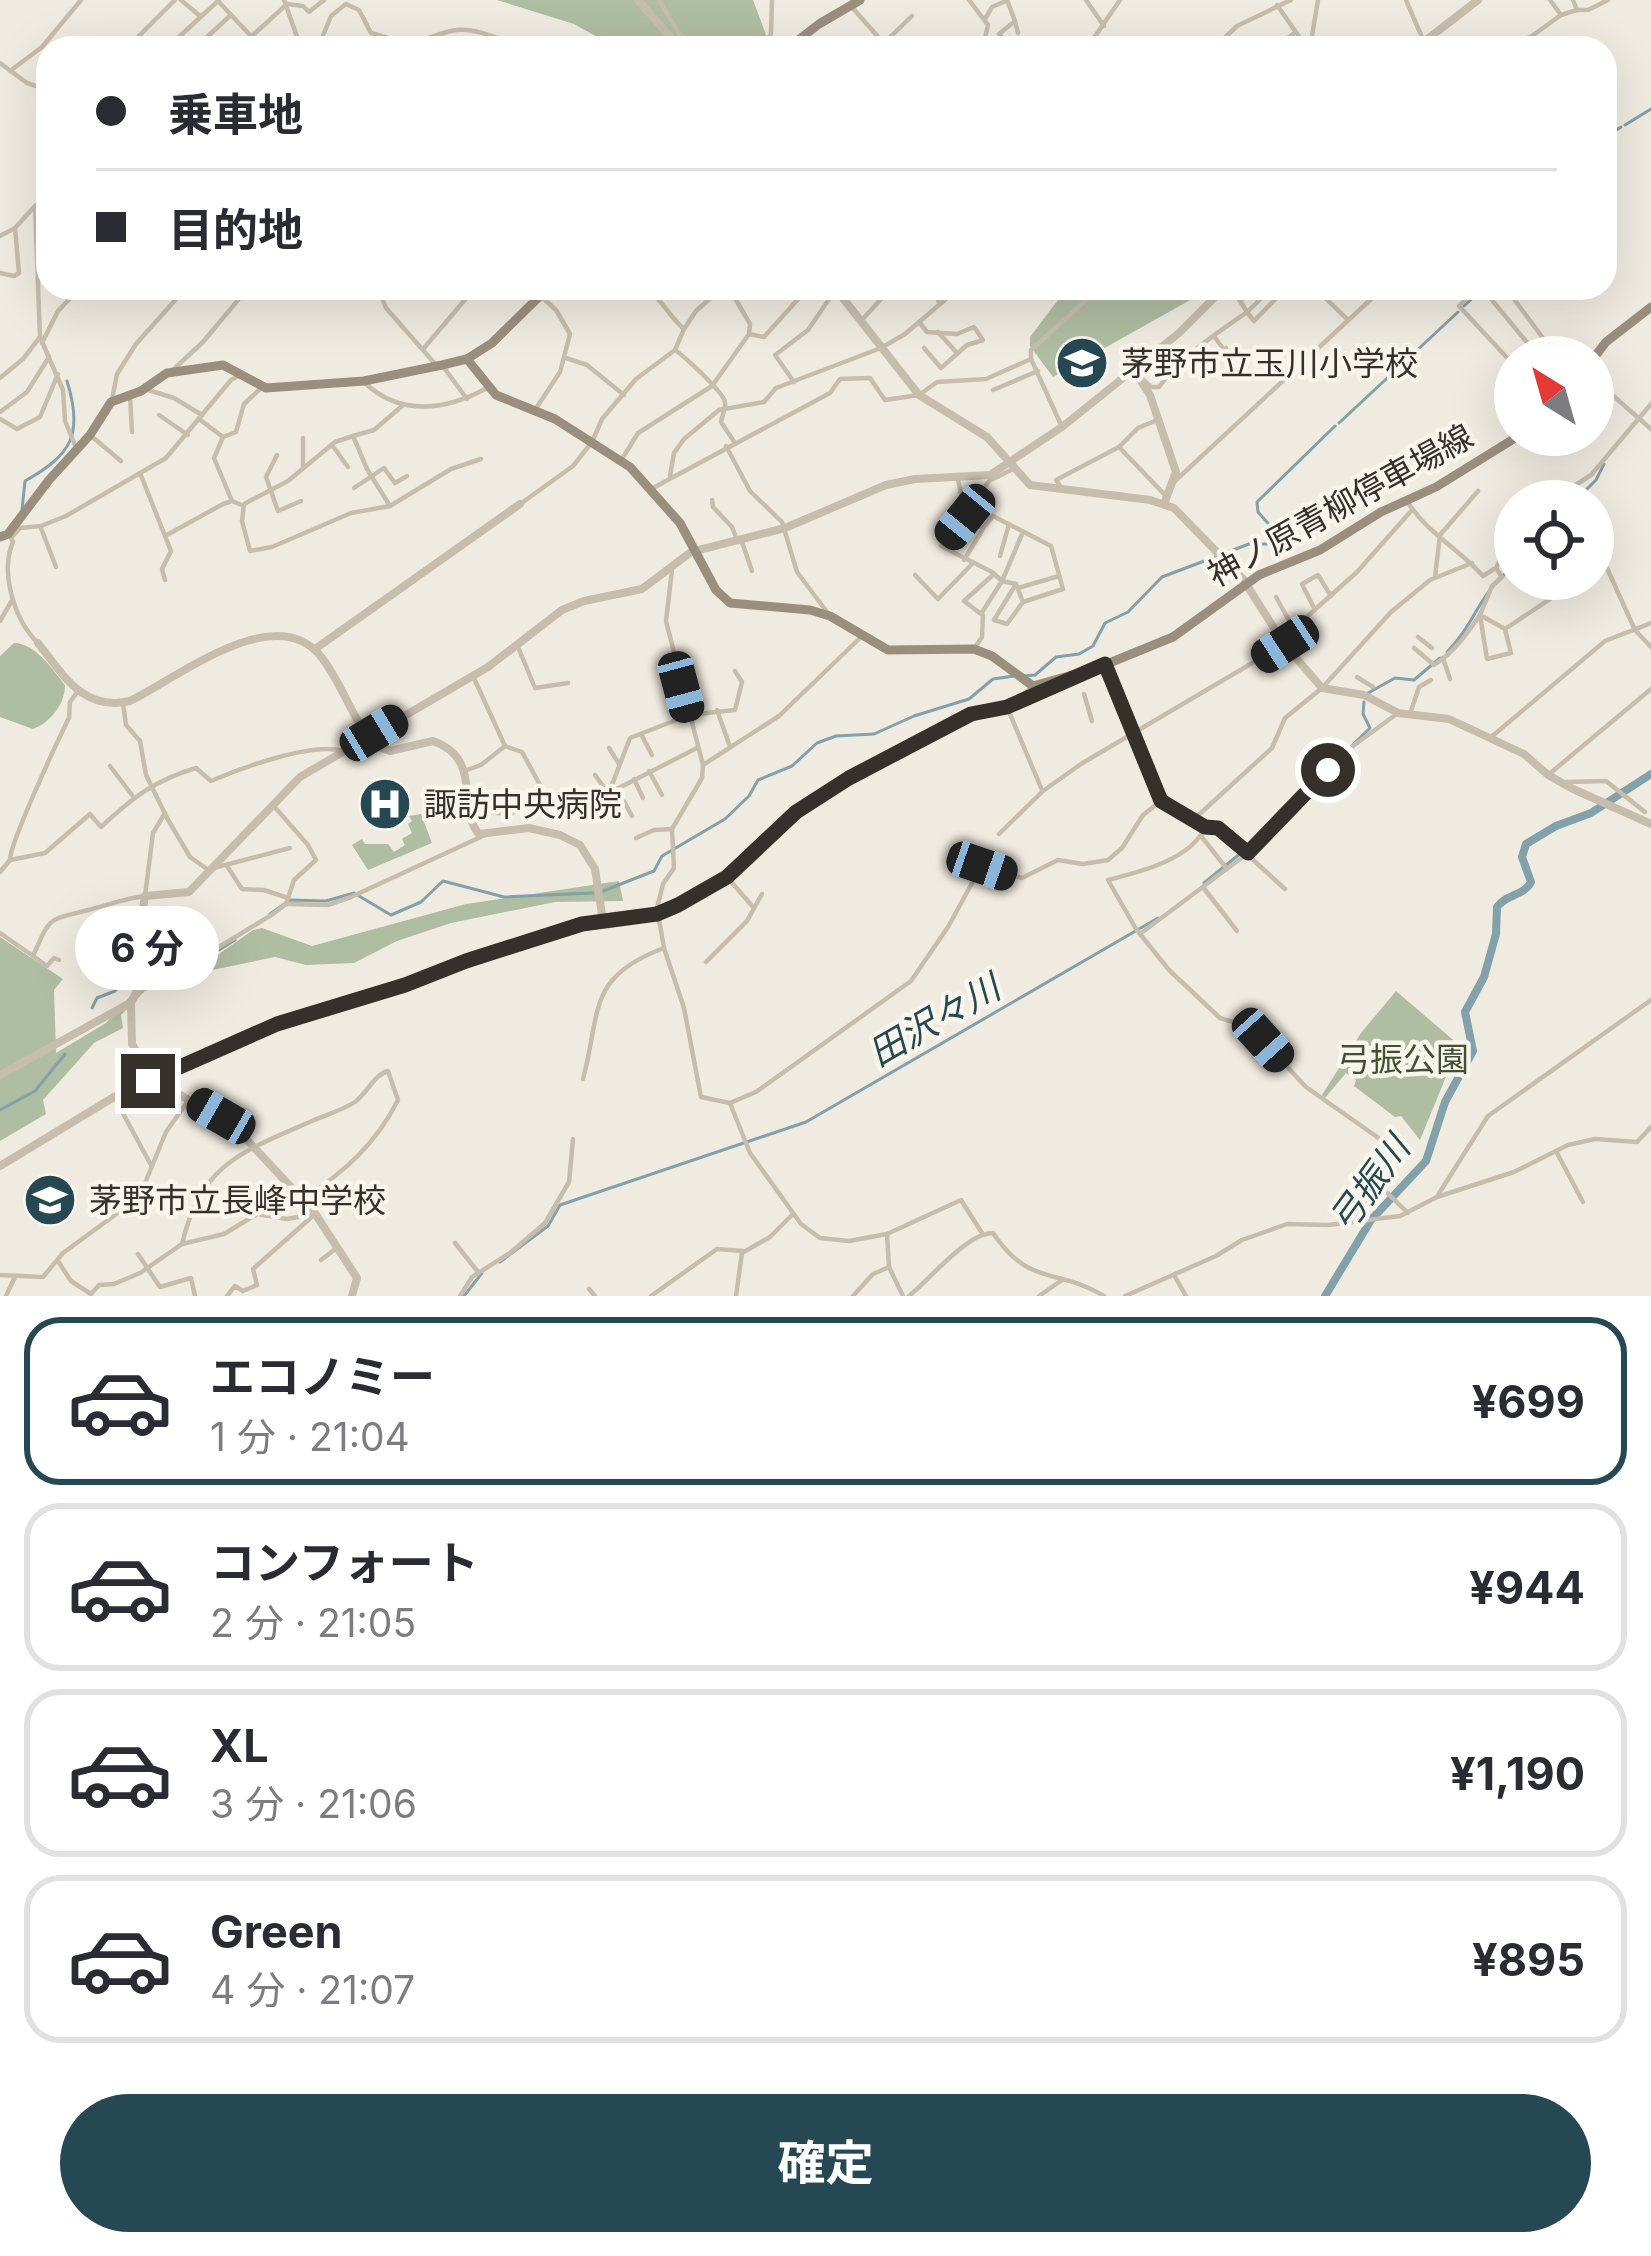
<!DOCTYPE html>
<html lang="ja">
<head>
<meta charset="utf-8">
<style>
	body { margin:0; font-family:Inter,"Noto Sans JP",sans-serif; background:#f7f7f7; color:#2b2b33; height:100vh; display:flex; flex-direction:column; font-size:45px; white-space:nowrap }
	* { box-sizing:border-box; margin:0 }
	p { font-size:39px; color:#7c7c81 }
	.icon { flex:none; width:66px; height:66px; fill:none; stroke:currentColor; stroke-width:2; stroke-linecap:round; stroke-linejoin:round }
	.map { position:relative; height:1296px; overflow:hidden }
	.drawer { display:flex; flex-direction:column; background:#fff; flex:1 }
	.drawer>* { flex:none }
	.top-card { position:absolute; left:36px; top:36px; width:1581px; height:264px; border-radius:36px; box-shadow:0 12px 48px #0002; display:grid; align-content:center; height:264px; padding:0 60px; background:#fff }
	.needle { width:78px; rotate:323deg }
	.fabs { position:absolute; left:1494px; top:336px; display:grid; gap:24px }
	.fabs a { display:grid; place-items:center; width:120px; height:120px; border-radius:50%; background:#fff; box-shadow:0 12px 48px #0002; font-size:60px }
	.end { position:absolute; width:54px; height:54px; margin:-27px; border:15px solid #36302b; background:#fff; box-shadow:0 0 0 6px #fff }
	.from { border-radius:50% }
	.bubble { position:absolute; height:84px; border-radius:42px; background:#fff; box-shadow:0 12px 48px #0002; font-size:39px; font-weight:700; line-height:84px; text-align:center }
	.car { position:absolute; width:36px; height:72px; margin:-36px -18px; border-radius:15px; box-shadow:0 0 9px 3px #0007; background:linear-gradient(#222 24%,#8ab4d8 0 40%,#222 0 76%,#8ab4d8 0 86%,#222 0) }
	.top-card b { display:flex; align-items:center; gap:42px; height:114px; font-size:45px }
	.top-card b+b { border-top:3px solid #e1e1e2 }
	.top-card i { width:30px; height:30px; background:#2b2b33 }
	ul { padding:21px 0 0; list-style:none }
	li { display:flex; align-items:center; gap:36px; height:168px; margin:0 24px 18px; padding:0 36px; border:6px solid #e1e1e2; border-radius:36px }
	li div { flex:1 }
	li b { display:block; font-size:45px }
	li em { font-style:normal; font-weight:700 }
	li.selected { border-color:#254853 }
	li>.icon { width:108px; height:108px; stroke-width:1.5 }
	.primary-button { display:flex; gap:24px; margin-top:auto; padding:24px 60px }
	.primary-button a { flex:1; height:138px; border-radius:72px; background:#254853; color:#fff; font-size:48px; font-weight:700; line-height:138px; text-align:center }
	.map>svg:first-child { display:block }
</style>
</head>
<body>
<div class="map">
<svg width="1651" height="1296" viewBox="0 0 1651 1296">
	<rect width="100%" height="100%" fill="#f0ebe0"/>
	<g fill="#afbda2">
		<path d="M497 0H753L771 48H617L574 24Z"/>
		<path d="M1067 288H1192V299L1053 377 1030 346V337Z"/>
		<path d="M14 643C35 643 52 669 65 685 65 704 51 722 33 729L0 717V656Z"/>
		<path d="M421 814 432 843 368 870 352 845 362 839 365 844H388L394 852 405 845 402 839 412 833 408 824 412 821 409 816Z"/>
		<path d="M619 881 623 901 555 902 451 923 397 941 354 963 306 965 275 957 188 975 145 991 121 1015 123 1028 94 1043 43 1100 46 1114 0 1141V937L63 979 54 990 56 1053 106 1023 154 970 219 954 253 930 262 928 312 946 466 904Z"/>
		<path d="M1396 991 1459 1045 1420 1140 1401 1116 1395 1117 1354 1086 1356 1080 1346 1073 1325 1098 1322 1095 1361 1033Z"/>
	</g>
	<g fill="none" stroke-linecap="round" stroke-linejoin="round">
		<g stroke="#82a1aa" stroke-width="3">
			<path d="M1625 125 1651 109"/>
			<path d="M1605 137 1621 127"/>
			<path d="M1464 306 1480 291"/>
			<path d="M1339 423 1458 312"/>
			<path d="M1575 501 1596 480 1604 464"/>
			<path d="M22 510 25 481C71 455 84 435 67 381"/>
			<path d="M1447 652C1477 622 1478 592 1515 566"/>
			<path d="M1023 676 1035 675 1056 657 1079 654 1093 646 1105 623 1128 612 1162 577 1249 544H1270L1274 530 1258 512 1257 502 1335 426"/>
			<path d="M1368 693 1395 678 1414 680 1440 658"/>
			<path d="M1204 883 1252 844 1370 728 1363 714 1364 702"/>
			<path d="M603 891 654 871 662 856 725 819 749 796 758 780 792 766 817 743 836 736 874 734 914 716 969 699 993 679 1014 676"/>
			<path d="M270 914 290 900 326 901 354 893 391 915 421 902 443 881 504 897 593 893"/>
			<path d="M92 1008 97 998 115 991 132 976 214 953 235 940"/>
			<path d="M0 1110 35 1091 65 1054"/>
			<path d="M500 1262 548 1226 560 1205 806 1122 1158 918"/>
			<path d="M464 1296 482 1273"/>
		</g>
		<path stroke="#82a1aa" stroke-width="8" d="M1325 1296 1371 1220 1426 1161 1445 1102 1473 1051 1465 1012 1484 977 1496 934 1497 907C1506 894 1524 896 1531 882L1522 857 1526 844 1556 826 1591 813 1651 774"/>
		<g stroke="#c7bdad" stroke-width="4.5">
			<path d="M181 0 200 16"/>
			<path d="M284 0 301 48"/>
			<path d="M659 0 680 35 708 48"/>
			<path d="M969 0 988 25 985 38 974 48"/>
			<path d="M1007 0 1015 21 999 34 1011 48"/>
			<path d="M1086 0 1104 26"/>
			<path d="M1406 0 1424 42"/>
			<path d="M1550 0 1561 15"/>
			<path d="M218 1 251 36"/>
			<path d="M287 4 303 6 309 12 324 0"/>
			<path d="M850 5 888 48"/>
			<path d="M1277 5 1307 48"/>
			<path d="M1577 10H1588L1608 0"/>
			<path d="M985 19 992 7 1006 1"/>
			<path d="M1015 21 1018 33"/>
			<path d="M127 48 175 0"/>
			<path d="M167 48 219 0"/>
			<path d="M195 48 231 15"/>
			<path d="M239 48 287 4"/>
			<path d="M318 48 331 16 346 4 359 10 371 33 399 41"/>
			<path d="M391 48 399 41C425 44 434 33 457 30 479 28 505 42 525 48"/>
			<path d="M530 48H554"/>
			<path d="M764 48 771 33 772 0"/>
			<path d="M879 48 912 16"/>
			<path d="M1087 48 1120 0"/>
			<path d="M1132 48H1138"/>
			<path d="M1214 48 1237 26 1291 0"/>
			<path d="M1273 48 1293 34"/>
			<path d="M1310 48 1318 0"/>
			<path d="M1501 48 1532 36 1561 15 1577 10 1573 0"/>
			<path d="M0 63 27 83 48 90"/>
			<path d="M10 71 42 47 81 0"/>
			<path d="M48 193 35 206 40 337 63 390 65 421 75 445"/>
			<path d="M0 236 15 228 35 206"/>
			<path d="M38 242 48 226"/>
			<path d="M0 273 14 276 19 273 15 228"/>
			<path d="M378 288 386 308 437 366"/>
			<path d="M931 288 939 302"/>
			<path d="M1231 288 1240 301 1255 288"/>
			<path d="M1315 288 1348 320"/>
			<path d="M1477 288 1459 306 1511 362 1515 360"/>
			<path d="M1482 288 1534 351"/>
			<path d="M1512 288 1514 299 1557 357"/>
			<path d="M1240 301 1247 312 1272 288"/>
			<path d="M861 321 891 288"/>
			<path d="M919 322 927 332 957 334 974 327 983 340 967 345 941 368 924 348"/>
			<path d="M684 329 696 311 722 288"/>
			<path d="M938 332 957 353"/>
			<path d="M749 334 764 337 808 288"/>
			<path d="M1214 336 1224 350 1226 348"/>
			<path d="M42 343 58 311 80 288"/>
			<path d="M424 348 475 288"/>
			<path d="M675 350C685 357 724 393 725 402 726 409 722 415 721 422L735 443"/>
			<path d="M1522 357 1547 344"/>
			<path d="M566 358 587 365 624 395"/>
			<path d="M442 365 467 399"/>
			<path d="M175 368 203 342 248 288"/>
			<path d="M1138 375 1151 387H1159C1181 356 1216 334 1247 312L1254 321 1286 288"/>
			<path d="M0 378 23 359 40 337"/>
			<path d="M1593 378 1651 429"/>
			<path d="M794 382 775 355 808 330 836 289"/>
			<path d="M365 383C401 417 447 410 487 388"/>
			<path d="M145 389 174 398 202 415"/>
			<path d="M993 390 1038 371"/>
			<path d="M130 396 132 432"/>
			<path d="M112 400 117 374 136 344 186 288"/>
			<path d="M535 410 560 372 570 334 556 310 542 297"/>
			<path d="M0 412 27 392 49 357"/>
			<path d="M159 415 188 435"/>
			<path d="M0 419 17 429 40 417 58 374"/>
			<path d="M199 419 223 437 236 432 244 404 260 389"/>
			<path d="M1062 427 1031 359V350L1087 299 1080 288"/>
			<path d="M90 435 121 461"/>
			<path d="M353 436 367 469 390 506 351 513 272 547 250 551 242 521 244 504 288 481 335 442Z"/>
			<path d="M353 436 374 430 402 406"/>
			<path d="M223 437 214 458 232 501"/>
			<path d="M332 445 348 467"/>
			<path d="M726 446 750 491 782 522 797 572 830 616"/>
			<path d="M1119 447 1165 495"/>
			<path d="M277 455 266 477 278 511 301 501"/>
			<path d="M622 459 638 433 712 386 749 334 750 324 729 288"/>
			<path d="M303 468V438"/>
			<path d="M1015 468 989 481 941 546 992 572 1002 581 1023 532"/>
			<path d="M140 473 171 551 162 569 165 580"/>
			<path d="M670 476 674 453 684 439 719 410 764 402 776 388 881 348 905 334 959 288"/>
			<path d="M958 479 965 514"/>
			<path d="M1175 481 1383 288"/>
			<path d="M1061 487 1056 480 1119 447 1138 428 1155 421"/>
			<path d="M354 488 384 468 395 483 407 476"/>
			<path d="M651 489 830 393 840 379 870 378 885 400 919 395 937 382 986 379 1031 359"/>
			<path d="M712 500 713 507 732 527 737 540"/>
			<path d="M1407 501C1426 532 1459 549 1483 576L1494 569"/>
			<path d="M1551 501 1591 475 1651 404"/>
			<path d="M523 502 573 466 592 442 602 419 636 379 675 350 684 329C668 315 663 301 647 288"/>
			<path d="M390 506 451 469 481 459"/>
			<path d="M965 517 983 528 993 516 1051 546 1063 589 1023 602 1007 624 994 620 1016 584 1023 602"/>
			<path d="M41 528 56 567"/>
			<path d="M10 536 13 542C0 572 14 620 38 643"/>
			<path d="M165 536 223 504 232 501 244 506"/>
			<path d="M11 538 20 528 41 526 66 516 166 458 231 380 240 375"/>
			<path d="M742 542 752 571"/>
			<path d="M1000 556 1009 524"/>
			<path d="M964 560 983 529"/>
			<path d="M1593 565 1601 555 1635 630 1651 647"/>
			<path d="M1496 568 1502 577 1492 586 1480 615 1505 629 1580 579"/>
			<path d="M1496 568 1515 532"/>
			<path d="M672 570 666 621 703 765 702 778 672 829 674 868 663 884 657 908 664 948 684 1008 701 1097 730 1103 756 1092 911 981 948 927 982 865 1022 878 1058 860 1083 864 1108 860 1122 848 1143 815 1161 801"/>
			<path d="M994 574 964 601 981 614 1002 581 1016 584"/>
			<path d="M915 575 938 599 973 563"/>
			<path d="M1435 577 1440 535 1478 491"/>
			<path d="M1018 588 1059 576"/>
			<path d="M1276 597 1293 628"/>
			<path d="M1315 610 1302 584 1318 575 1331 596"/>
			<path d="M1480 615 1487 659 1511 653 1505 629"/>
			<path d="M0 621 11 602"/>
			<path d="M1418 637 1432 648"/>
			<path d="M1282 639 1357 572 1412 510"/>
			<path d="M518 647 535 688 568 683"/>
			<path d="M1414 648 1434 665C1455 651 1466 635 1480 615"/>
			<path d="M974 649 982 637 983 615"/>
			<path d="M1443 658 1450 679"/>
			<path d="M1105 664 1161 801 1205 827 1218 828 1285 889"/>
			<path d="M473 676 505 746"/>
			<path d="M1357 677 1373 687"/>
			<path d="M1084 694 1092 721"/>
			<path d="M123 703 126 725 140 741 146 775 167 818 190 857 207 869"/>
			<path d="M1012 703 1031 688"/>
			<path d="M1007 707 1042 790"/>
			<path d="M717 710 729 744"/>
			<path d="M1410 714 1419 687 1431 680"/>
			<path d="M641 734 652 755"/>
			<path d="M1490 738 1605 641 1651 623"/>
			<path d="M609 748 619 764"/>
			<path d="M894 754 971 714 1007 707 1082 677"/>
			<path d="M703 765 779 716 860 638"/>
			<path d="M110 766 132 795"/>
			<path d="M464 771 481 765 505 746"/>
			<path d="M649 771 662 795"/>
			<path d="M595 775 609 794"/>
			<path d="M1548 775 1651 689"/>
			<path d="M634 779 643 798"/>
			<path d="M1566 782 1606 781 1645 812"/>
			<path d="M617 789 632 816"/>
			<path d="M578 791 588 807"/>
			<path d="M611 792 697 748"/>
			<path d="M534 803 603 808 630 738 689 715 735 710 742 682 735 671"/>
			<path d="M469 811 510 814 546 796 522 752 505 746"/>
			<path d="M1193 820 1272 748 1285 718 1322 688 1391 612 1430 580 1472 563"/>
			<path d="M1205 827C1192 859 1140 872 1108 880L1136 929 1169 970 1220 1018 1250 1027 1306 1087 1380 1139 1378 1184 1351 1223"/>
			<path d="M999 834 1043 791 1081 764 1281 646"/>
			<path d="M1201 836 1227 869"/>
			<path d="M636 838 654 830 672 829"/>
			<path d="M10 860 45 853 90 814 101 827C132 798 155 780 196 768L211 781C241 768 312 742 343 751"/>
			<path d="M227 866 242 889 264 890 288 898"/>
			<path d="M214 868 290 848"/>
			<path d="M0 872 10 860C9 845 58 740 69 718L70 702 78 691"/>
			<path d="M727 877 753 907"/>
			<path d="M1203 887 1237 931"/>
			<path d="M286 904 328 905 351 897 485 835"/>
			<path d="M0 933 33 956C51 915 47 921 88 910 109 905 122 899 145 896L153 833 165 813"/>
			<path d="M1140 934 1248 853 1353 746 1398 713"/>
			<path d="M33 956 47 966 54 958 59 960"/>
			<path d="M706 962 747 921 762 894"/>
			<path d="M147 965 214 950 273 914 286 904 294 880 316 860 308 845 272 804"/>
			<path d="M583 1079C601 1013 586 977 664 948"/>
			<path d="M114 1097 151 1165"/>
			<path d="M730 1103 750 1153 801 1224 820 1238 849 1241 887 1234 961 1200 982 1233"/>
			<path d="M1556 1151 1583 1202"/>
			<path d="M1378 1184 1408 1213"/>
			<path d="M1438 1195 1488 1116 1651 1000"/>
			<path d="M887 1234 889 1267 903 1296"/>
			<path d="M455 1243 478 1272"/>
			<path d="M182 1244C201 1164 241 1152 312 1121 325 1115 343 1110 355 1102 368 1092 374 1075 388 1071L398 1100C376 1144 345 1171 304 1199"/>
			<path d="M138 1254 160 1287 191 1278 195 1296"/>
			<path d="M321 1260 338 1247"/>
			<path d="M58 1261 71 1281 91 1294 99 1285 114 1284 140 1273 182 1244 224 1234 257 1214 287 1219 315 1214 253 1269 257 1285 243 1291 235 1286 227 1296"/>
			<path d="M0 1275 43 1277 63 1253 134 1201 141 1193 166 1132 187 1102"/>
			<path d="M1174 1275 1186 1296"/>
			<path d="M589 1289 595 1296"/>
			<path d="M6 1296 15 1277"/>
			<path d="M460 1296 472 1277 510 1253 545 1223 569 1182 573 1139"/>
			<path d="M651 1296 717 1249 743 1251"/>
			<path d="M736 1296 742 1253 770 1237 793 1214"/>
			<path d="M853 1296 873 1274 889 1267"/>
			<path d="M909 1296C930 1279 967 1233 993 1233 1030 1288 1057 1267 1104 1296"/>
			<path d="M1039 1296 1062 1280"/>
			<path d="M1125 1296 1216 1256 1242 1240 1287 1224 1328 1225 1400 1216 1437 1197 1514 1172 1568 1145 1595 1139 1637 1142 1651 1127"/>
		</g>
		<g stroke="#c7bdad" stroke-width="8">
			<path d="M638 0 680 48"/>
			<path d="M1416 48 1478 0"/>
			<path d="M835 288 919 395 987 437 1030 485 1150 500 1174 508 1243 579 1284 644 1322 688 1364 695 1398 713 1449 719 1524 754 1548 775 1573 789 1651 824"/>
			<path d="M1133 369 1150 395 1176 472 1164 504"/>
			<path d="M38 643C63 675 84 712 130 701 179 677 277 598 322 658 343 685 353 722 376 746L390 751 433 741C484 759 456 809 479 834L529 828 560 835 580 845 595 869 603 921"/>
			<path d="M315 649 520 504"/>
			<path d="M0 1075 130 1003"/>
			<path d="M0 1166 114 1097 277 1024 405 985 559 931 595 921 657 914 678 905 727 877 817 797 893 755"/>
			<path d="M305 1198 357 1278 352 1296"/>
			<path d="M303 1200 235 1127 153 1079 132 1044 131 1003 145 974 142 914 145 896 189 892 300 777 488 667 562 610 584 601 642 589 691 552 785 528 886 485 915 479 990 475 1062 427 1179 333 1224 288"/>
		</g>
		<g stroke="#9a8e7f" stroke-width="9">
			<path d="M788 48 819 24 860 0"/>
			<path d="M467 359 496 395 555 419 630 467 680 523 716 590 730 603 810 610 830 616 888 650 974 649 992 656 1033 686 1097 668 1173 637 1259 575 1320 550 1381 512 1436 487 1520 435"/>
			<path d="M1593 359 1606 342 1651 307"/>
			<path d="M0 537 8 534 49 480 90 435 111 402 141 391 167 373 223 365 266 388 364 381 442 365 467 359 492 343 548 288"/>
		</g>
	</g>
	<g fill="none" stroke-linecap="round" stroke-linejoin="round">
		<path stroke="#36302b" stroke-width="15" d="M148 1081 277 1024 405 985 466 961 582 924 657 914 678 905 727 877 796 812 849 778 971 714 1007 707 1105 664 1161 801 1205 827 1218 828 1248 853 1328 770"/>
	</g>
	<defs>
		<g id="school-disc" transform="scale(2.7)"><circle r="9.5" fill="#254853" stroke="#f8f5ec"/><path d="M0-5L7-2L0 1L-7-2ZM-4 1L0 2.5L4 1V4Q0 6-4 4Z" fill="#fff"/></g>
		<g id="hospital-disc" transform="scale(2.7)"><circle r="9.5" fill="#254853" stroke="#f8f5ec"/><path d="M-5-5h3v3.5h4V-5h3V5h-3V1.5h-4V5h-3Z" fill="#fff"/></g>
	</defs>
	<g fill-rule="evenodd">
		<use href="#school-disc" x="1082" y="363"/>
		<use href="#hospital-disc" x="385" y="804"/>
		<use href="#school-disc" x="50" y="1200"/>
	</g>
	<g text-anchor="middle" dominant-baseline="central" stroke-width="9" stroke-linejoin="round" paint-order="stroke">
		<g font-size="33" fill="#36302b" stroke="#f8f5ec" text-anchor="start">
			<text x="1121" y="363">茅野市立玉川小学校</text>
			<text x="424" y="804">諏訪中央病院</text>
			<text x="89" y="1200">茅野市立長峰中学校</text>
		</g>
		<g font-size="33" fill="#36302b" stroke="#f8f5ec">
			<text transform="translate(1340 505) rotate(-29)">神ノ原青柳停車場線</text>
		</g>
		<g font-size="33" fill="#405132" stroke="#f8f5ec">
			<text x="1403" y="1059">弓振公園</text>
		</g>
		<g font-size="36" font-style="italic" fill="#254853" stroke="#f8f5ec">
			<text transform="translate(934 1020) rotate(-30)">田沢々川</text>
			<text transform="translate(1369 1184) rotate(-54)">弓振川</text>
		</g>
	</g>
</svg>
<div class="fabs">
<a><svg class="needle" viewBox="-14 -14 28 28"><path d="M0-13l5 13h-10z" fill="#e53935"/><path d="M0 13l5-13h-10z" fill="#7c7c81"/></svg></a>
<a><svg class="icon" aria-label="locate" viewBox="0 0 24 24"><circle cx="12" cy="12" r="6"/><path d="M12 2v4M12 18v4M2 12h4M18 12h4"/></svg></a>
</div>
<i class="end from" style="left:1328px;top:770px"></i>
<i class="end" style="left:148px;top:1081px"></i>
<div class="bubble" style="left:75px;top:906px;width:144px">6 分</div>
<i class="car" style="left:965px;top:517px;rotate:219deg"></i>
<i class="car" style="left:1285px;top:644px;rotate:237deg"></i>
<i class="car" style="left:681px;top:687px;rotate:165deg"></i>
<i class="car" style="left:374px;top:733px;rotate:59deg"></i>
<i class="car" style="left:982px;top:866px;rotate:109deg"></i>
<i class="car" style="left:1263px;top:1040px;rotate:138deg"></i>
<i class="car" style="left:221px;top:1116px;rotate:300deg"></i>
<div class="top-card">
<b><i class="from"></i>乗車地</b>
<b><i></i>目的地</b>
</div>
</div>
<section class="drawer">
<ul>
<li class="selected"><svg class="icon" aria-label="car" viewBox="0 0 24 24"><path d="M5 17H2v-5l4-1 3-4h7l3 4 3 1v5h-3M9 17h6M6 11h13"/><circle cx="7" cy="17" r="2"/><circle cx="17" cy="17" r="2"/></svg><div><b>エコノミー</b><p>1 分 · 21:04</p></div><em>¥699</em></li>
<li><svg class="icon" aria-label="car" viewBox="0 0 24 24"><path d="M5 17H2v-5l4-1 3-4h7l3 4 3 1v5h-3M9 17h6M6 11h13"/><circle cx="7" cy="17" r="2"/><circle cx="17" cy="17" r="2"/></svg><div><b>コンフォート</b><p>2 分 · 21:05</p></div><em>¥944</em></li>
<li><svg class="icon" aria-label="car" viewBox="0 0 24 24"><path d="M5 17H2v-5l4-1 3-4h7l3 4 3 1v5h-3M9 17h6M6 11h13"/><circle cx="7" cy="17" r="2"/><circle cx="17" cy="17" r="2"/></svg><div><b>XL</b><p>3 分 · 21:06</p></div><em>¥1,190</em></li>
<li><svg class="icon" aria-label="car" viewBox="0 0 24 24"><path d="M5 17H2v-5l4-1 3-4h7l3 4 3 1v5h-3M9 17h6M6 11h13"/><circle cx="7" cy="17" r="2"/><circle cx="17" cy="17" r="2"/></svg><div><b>Green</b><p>4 分 · 21:07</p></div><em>¥895</em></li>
</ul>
<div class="primary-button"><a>確定</a></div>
</section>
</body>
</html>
